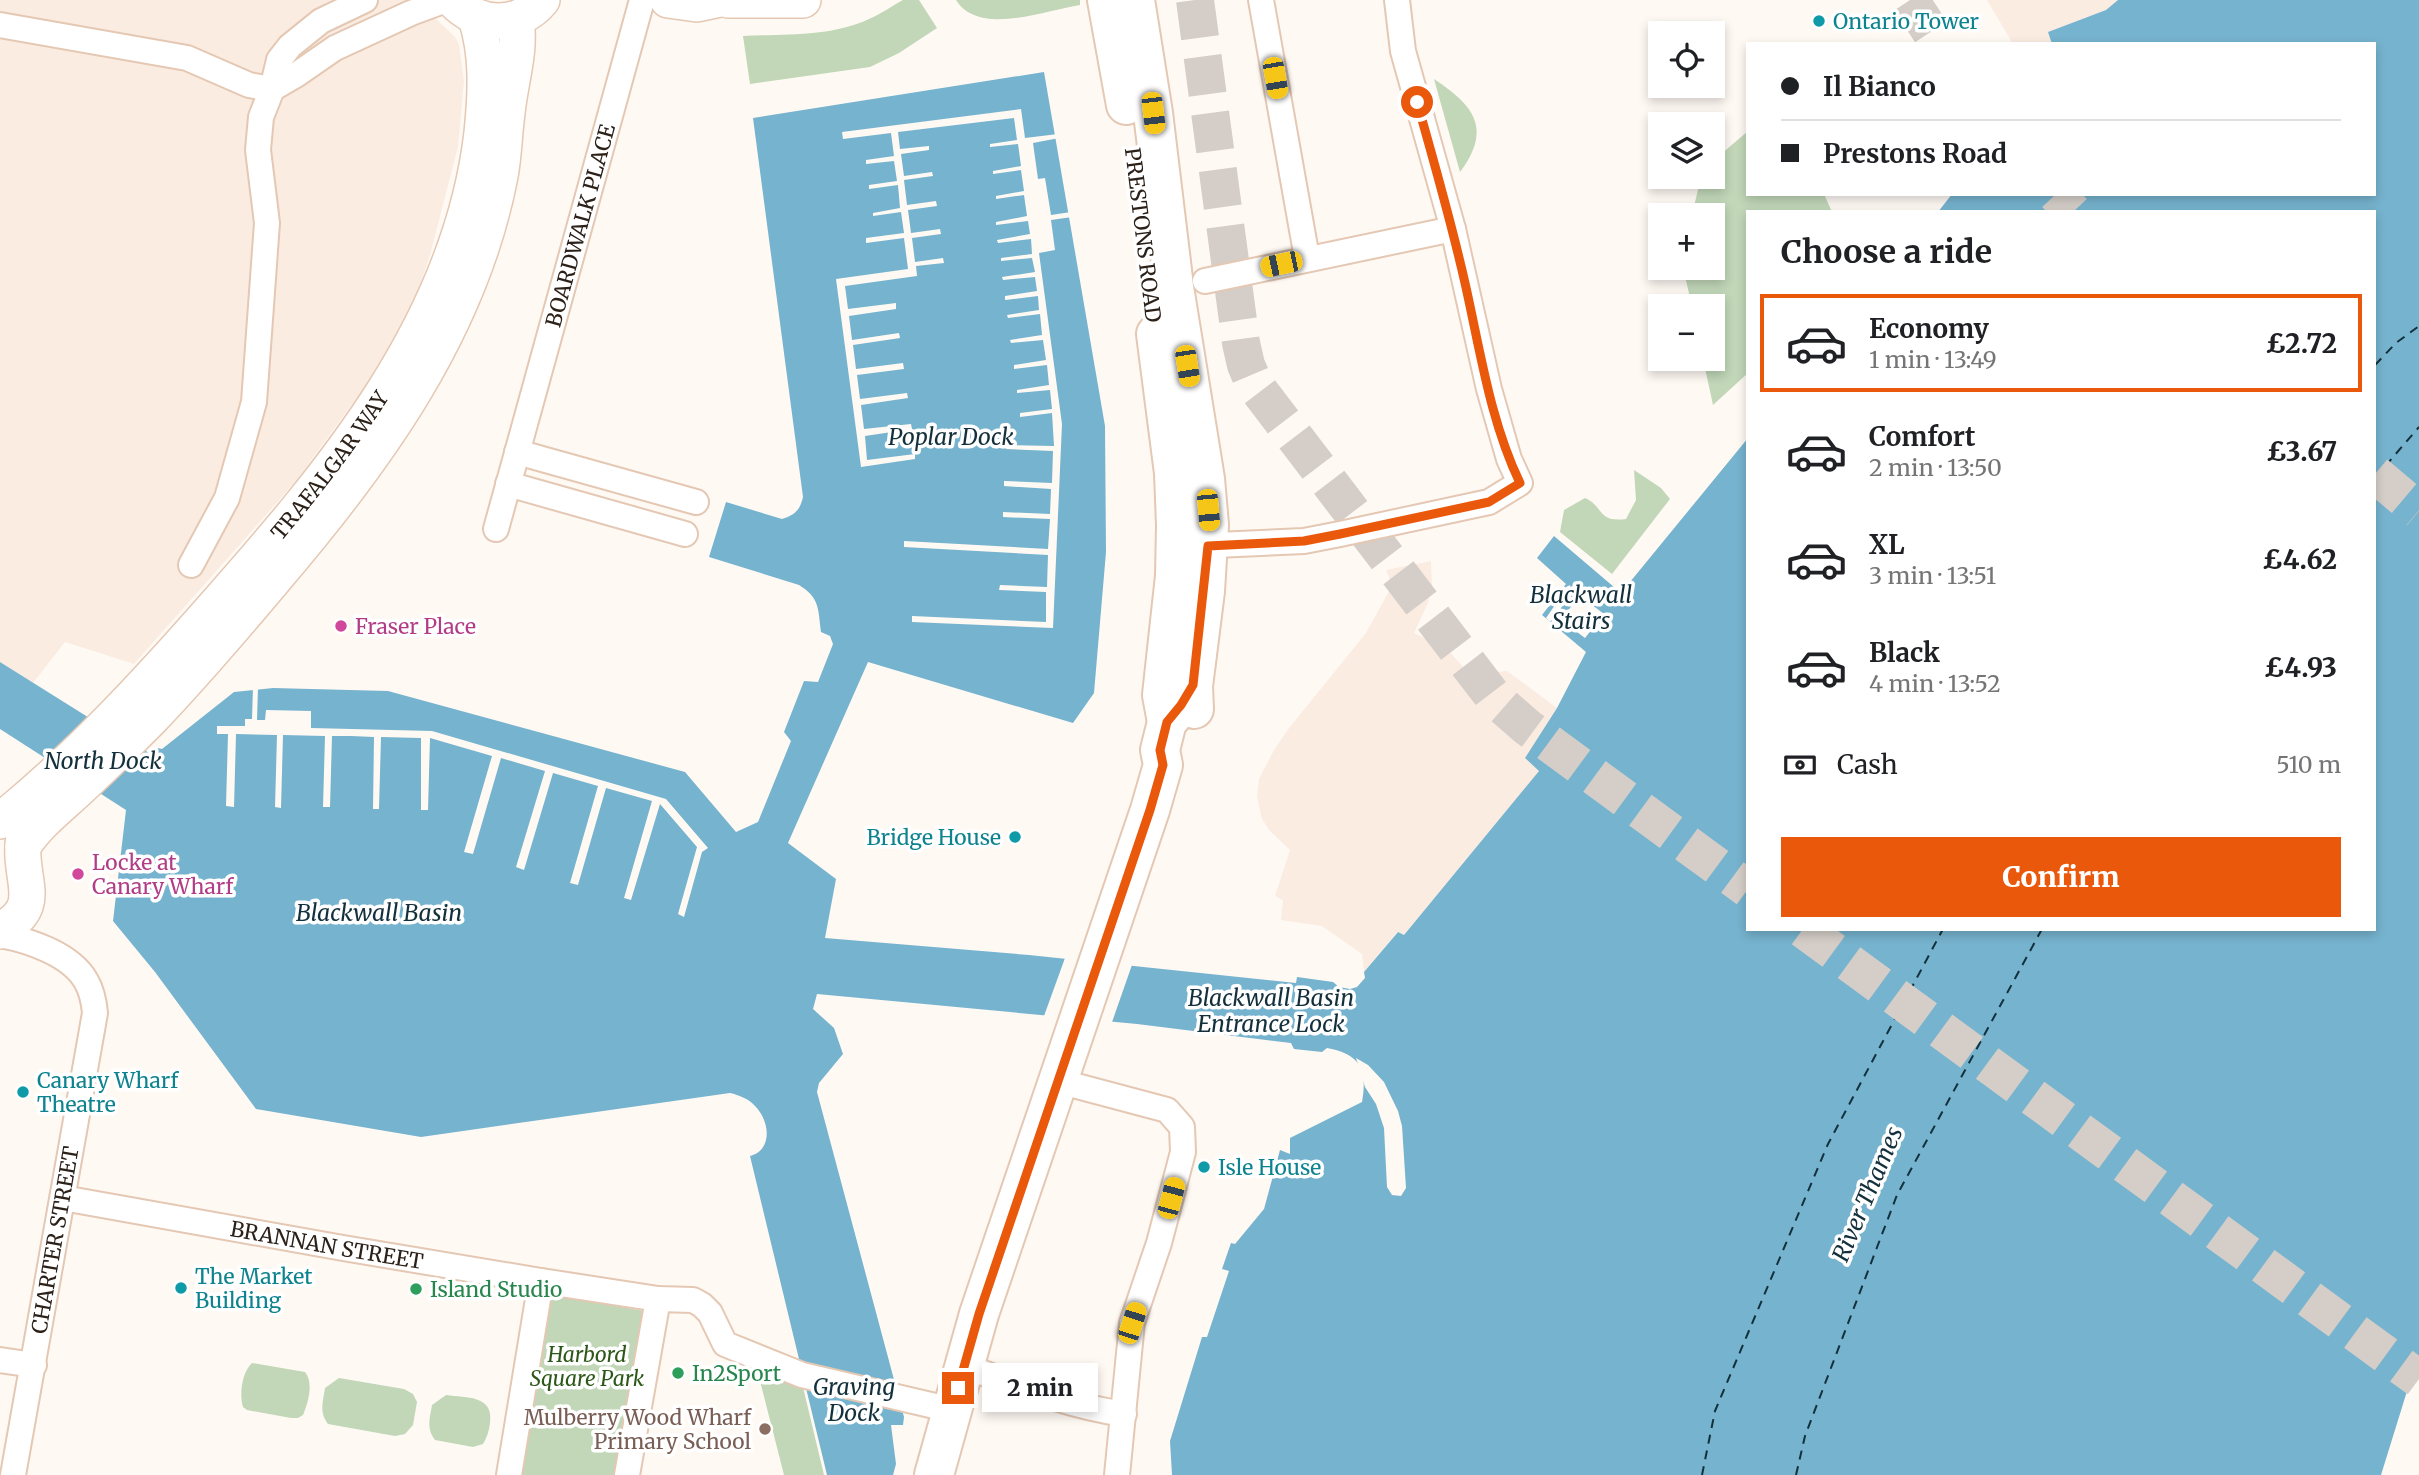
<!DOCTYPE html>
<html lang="en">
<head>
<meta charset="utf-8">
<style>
	body { margin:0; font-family:Merriweather,serif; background:#f2f2f2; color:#202124; height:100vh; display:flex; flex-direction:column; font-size:26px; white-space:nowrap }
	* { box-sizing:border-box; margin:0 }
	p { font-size:23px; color:#757577 }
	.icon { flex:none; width:38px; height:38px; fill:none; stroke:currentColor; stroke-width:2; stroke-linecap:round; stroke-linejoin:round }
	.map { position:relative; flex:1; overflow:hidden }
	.side { position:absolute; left:1746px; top:210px; width:630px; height:721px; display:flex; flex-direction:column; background:#fff; border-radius:0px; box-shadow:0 4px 10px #0003 }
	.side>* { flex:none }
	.banner { position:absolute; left:1746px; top:42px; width:630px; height:154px; border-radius:0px; box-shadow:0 4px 10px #0003; display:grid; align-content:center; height:154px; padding:0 35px; background:#fff }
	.buttons { position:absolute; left:1648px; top:21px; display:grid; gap:14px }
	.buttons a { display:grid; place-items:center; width:77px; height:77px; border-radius:0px; background:#fff; box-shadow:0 4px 10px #0003; font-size:35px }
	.end { position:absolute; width:32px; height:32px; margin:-16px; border:9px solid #ea580c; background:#fff; box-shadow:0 0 0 4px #fff }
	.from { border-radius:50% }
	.bubble { position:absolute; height:49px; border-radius:0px; background:#fff; box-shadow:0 4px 10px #0003; font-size:23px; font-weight:800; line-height:49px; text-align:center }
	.car { position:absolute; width:21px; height:42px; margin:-21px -10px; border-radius:9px; box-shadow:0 0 5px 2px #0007; background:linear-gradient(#f5c518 24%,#345 0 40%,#f5c518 0 76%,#345 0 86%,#f5c518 0) }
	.banner b { display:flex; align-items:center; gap:24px; height:66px; font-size:26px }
	.banner b+b { border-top:2px solid #e0e0e0 }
	.banner i { width:18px; height:18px; background:#202124 }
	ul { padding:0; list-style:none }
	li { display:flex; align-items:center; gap:21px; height:98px; margin:0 14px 10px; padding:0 21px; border:4px solid transparent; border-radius:0px }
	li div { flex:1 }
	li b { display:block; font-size:26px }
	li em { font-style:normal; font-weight:800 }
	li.on { border-color:#ea580c }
	li>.icon { width:63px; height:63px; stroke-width:1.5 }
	h2 { padding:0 35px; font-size:32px; line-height:84px }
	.pay { display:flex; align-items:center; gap:18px; height:77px; padding:0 35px; font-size:26px }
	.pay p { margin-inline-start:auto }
	.cta { display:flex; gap:14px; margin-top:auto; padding:14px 35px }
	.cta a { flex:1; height:80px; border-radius:0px; background:#ea580c; color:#fff; font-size:28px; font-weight:800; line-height:80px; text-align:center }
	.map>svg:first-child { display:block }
</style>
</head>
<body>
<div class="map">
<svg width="2419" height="1475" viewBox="0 0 2419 1475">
	<rect width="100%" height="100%" fill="#fff9f4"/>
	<g fill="#fbece2">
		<path d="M0 0H422L428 11 455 37 459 44 464 81 458 147 430 255 414 303 391 349 363 389 296 481 134 664 65 642 33 683 0 662Z"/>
		<path d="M1987 0H2118L2106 10 2048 32 2052 44H2013Z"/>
		<path d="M1431 561 1432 587 1428 603 1414 633 1446 648 1475 680 1491 672 1507 671 1557 708 1525 758 1539 771 1403 936 1397 932 1364 972 1362 954 1322 926 1281 920 1283 900 1275 896 1290 850 1269 830 1262 819 1257 797 1259 779 1274 750 1289 728 1366 633 1389 591V577L1386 570Z"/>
	</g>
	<g fill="#c1d7b8">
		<path d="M903 0H919L937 28 899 53 870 67 750 84 743 36C784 34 831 37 869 19 881 14 892 6 903 0Z"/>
		<path d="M956 0H1080V5C1046 10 979 37 956 0Z"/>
		<path d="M1434 79C1473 105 1493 128 1460 172Z"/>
		<path d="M1748 131V194H1824L1832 212H1748V373L1713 405 1703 359H1713V306H1692L1683 268H1713V215H1692L1701 177H1713V161Z"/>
		<path d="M1634 470 1661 488 1670 499 1612 574 1560 532 1564 510 1585 498C1604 506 1597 523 1626 519L1636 500Z"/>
		<path d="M546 1294 650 1312 620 1475H516Z"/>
		<path d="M252 1363 305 1372C314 1383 308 1403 303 1415L298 1418H291L247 1410 243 1407C239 1394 242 1372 252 1363Z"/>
		<path d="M759 1377 802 1383 824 1475H784Z"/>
		<path d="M339 1378 404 1389 413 1394 417 1402 413 1425 405 1434 395 1436 328 1424C319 1412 323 1402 325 1388Z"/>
		<path d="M446 1395C467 1398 494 1395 490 1423 489 1431 487 1437 483 1444L473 1447 435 1440C426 1428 430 1418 432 1405Z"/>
	</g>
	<path fill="#76b3ce" d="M2118 0H2419V1361L2408 1388 2381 1475H1172L1170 1441 1202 1337H1207L1229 1271 1222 1269 1231 1243 1235 1244 1264 1209 1280 1150 1290 1154V1138L1362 1102C1368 1068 1359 1054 1327 1048L1322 1052 1294 1049 1291 1043 1137 1024 817 994 813 1009 834 1028 843 1054 819 1083 817 1092 904 1417 903 1425H891L896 1464 893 1475H827L750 1156C773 1150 770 1121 755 1106 749 1099 739 1095 730 1093L421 1137 256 1109 155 972 113 921 126 810 0 729V662L91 719 151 754 158 748 162 749 234 692 273 688 388 691 685 772 736 832 758 822 791 741 784 732 804 681 818 682 833 644 830 636 821 632C818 609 820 598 799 585L709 557 726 502 782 519C795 515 800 510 803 497L753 118 1044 72 1105 426 1106 552 1094 693 1073 723 868 662 788 843 836 879 825 938 1029 955 1296 983 1297 977 1333 982 1339 987 1350 989 1357 987 1365 978 1364 972 1398 932 1404 935 1539 771 1525 758 1557 708 1586 652 1542 615 1566 584 1537 558 1554 536 1621 593 1748 438V929H2375V212H1938L1952 194H2375V44H2052L2048 32 2106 10Z"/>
	<g fill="#fff9f4">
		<path d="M1021 109 1025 138 1058 134 1059 138 1033 143 1038 179 1045 178 1051 215 1071 212 1072 217 1051 220 1055 250 1039 253 1062 424 1053 628 912 622V616L1046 622V592L999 590 1000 585 1047 587 1048 555 904 547V541L1048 549 1050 519 1003 517V512L1050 514 1051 489 1004 486V481L1052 483 1053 451 1006 449V445L1054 446 1052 413 1020 417V413L1052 409 1050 390 1017 393V390L1049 385 1047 365 1014 369V365L1046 360 1043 340 1011 343 1010 340 1042 335 1040 314 1008 318 1007 315 1039 310 1038 296 1005 300V296L1037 291 1035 277 1003 280 1002 277 1035 272 1032 258 1001 261V258L1032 254 1031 239 998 243 997 240 1030 234 1028 221 996 225V222L1027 216 1024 195 996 199V196L1024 191 1021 170 993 174V171L1021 166 1018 144 990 147V144L1017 140 1014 118 898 132 900 149 929 146V150L901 154 904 176 932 172 933 176 904 180 907 205 936 201 937 206 908 210 911 233 940 229 941 234 912 238 915 262 943 258 944 263 916 266 917 276 845 286 848 309 896 303V309L849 316 852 340 899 333 900 338 853 345 856 369 903 363 904 369 857 375 860 399 907 393 908 398 861 405 864 429 911 424 912 429 865 436 867 460 915 454V459L861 467 836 279 908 269 904 238 866 243V238L904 233 901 212 873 216V213L900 208 898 185 869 189V185L897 181 894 161 866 164V160L894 156 891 133 843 139 842 132Z"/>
		<path d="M1570 585 1571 597 1576 600 1579 595 1604 614 1585 638 1561 620 1573 604 1568 599 1550 622 1546 618 1564 592 1562 589Z"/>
		<path d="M253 687H258L257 720H265L266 710 311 711V728L432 731 666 799 708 848 702 852 684 917 678 914 697 847 660 804 631 900 624 898 652 801 606 788 578 885 570 883 598 786 553 773 524 870 516 867 545 771 501 758 473 854 464 852 492 756 430 738 428 810H421V738L381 737 379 809H373L374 737 351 736H332L330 807H323L325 736 283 735 281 808 275 807 277 735 236 734 234 807 226 806 228 734H217V726H245V719H252Z"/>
		<path d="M1065 958 1133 962 1111 1025 1044 1016Z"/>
		<path d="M1356 1058 1368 1065 1384 1082 1398 1111 1402 1126 1406 1188 1401 1196 1392 1195 1387 1187 1384 1128 1376 1104 1365 1087Z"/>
	</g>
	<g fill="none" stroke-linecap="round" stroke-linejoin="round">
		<g stroke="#13303c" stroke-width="2" stroke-dasharray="9 7" stroke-linecap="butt">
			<path d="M2375 365 2396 343 2419 326"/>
			<path d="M2375 478 2419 427"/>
			<path d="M1702 1475 1715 1411 1828 1144 1943 929"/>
			<path d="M1796 1475 1805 1436 1897 1195 2042 929"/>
		</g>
		<g stroke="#d5cec8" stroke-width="38" stroke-dasharray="38 19" stroke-linecap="butt">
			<path d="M1195 0 1241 343 1246 365 1254 384 1495 699 1527 727 1748 889"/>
			<path d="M1910 0 1939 44"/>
			<path d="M2056 194 2073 212"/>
			<path d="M2375 474 2419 511"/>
			<path d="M1803 929 2419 1379"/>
		</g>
		<g stroke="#e4c8b3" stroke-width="28">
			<g id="street">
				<path d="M1261 0 1307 258"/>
				<path d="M0 25 187 58 249 85 272 89 296 75 335 48 411 13 446 0"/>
				<path d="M1205 281 1453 229"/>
				<path d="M517 452 696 502"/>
				<path d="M508 484 685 534"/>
				<path id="s1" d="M496 529 642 0"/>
				<path d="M1194 546 1304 541 1340 534 1489 502 1520 483 1509 459 1489 389 1453 229 1403 51 1397 0"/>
				<path d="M191 565 227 498 254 402 267 223 258 150 261 117 272 89 279 60 290 46 321 21 365 0"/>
				<path d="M0 935C28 940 71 954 86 981 92 991 94 1002 95 1013L13 1475"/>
				<path d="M1058 1081 1167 1110 1182 1127 1183 1152 1159 1243 1132 1323 1117 1475"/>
				<path id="s2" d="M63 1198 343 1248 541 1281 658 1299 693 1300 702 1305 710 1313 725 1344 802 1375 952 1410"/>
				<path d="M0 1360 34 1365"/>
				<path d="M964 1366C1017 1385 1068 1406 1124 1414"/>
				<path d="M509 1475 541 1281"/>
				<path d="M627 1475 658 1299"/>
			</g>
		</g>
		<g stroke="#e4c8b3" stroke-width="38">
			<g id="secondary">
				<path d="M453 0C478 27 518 29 542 0"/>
				<path d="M668 0 697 4 716 0"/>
				<path d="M728 0H803"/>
				<path id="s3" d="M0 821C78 758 147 683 213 608 334 471 460 322 482 133 486 94 488 54 476 18"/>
				<path d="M23 846C39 822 61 806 82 786 105 765 128 742 150 720 194 674 235 626 276 577 376 460 470 331 500 176 504 155 504 135 507 113 510 82 521 51 516 19"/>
				<path d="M0 931C39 908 25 891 23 857 22 845 24 834 26 823"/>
			</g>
		</g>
		<g stroke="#e4c8b3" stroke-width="42">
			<g id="primary">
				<path d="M1107 0 1126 105"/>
				<path d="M1135 0 1153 113 1174 287 1205 479 1209 525 1205 591 1193 686 1194 709"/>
				<path d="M1156 334 1174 473 1176 525 1175 576 1162 695 1167 722"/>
				<path d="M934 1475 979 1314 1150 810 1163 765 1160 750 1167 722 1182 705 1193 686"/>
			</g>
		</g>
		<use href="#street" stroke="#fff" stroke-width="24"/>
		<use href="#secondary" stroke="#fff" stroke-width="35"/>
		<use href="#primary" stroke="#fff" stroke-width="38"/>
	</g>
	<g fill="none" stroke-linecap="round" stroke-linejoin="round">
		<path stroke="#ea580c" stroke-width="9" d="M958 1388 979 1314 1150 810 1163 765 1160 750 1167 722 1181 705 1193 685 1208 546 1304 541 1340 534 1489 502 1520 483C1490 421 1480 349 1465 283 1451 221 1434 162 1417 102"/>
	</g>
	<g fill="#0f9aa8" stroke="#fff" stroke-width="2.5">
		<circle cx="1819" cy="21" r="7"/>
		<circle cx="1015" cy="837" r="7"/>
		<circle cx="23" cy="1092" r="7"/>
		<circle cx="1204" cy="1167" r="7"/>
		<circle cx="181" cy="1288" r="7"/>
	</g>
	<g fill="#d1479c" stroke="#fff" stroke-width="2.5">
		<circle cx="341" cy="626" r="7"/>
		<circle cx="78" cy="874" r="7"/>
	</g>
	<g fill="#2e9e5b" stroke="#fff" stroke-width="2.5">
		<circle cx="416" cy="1289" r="7"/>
		<circle cx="678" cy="1373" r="7"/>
	</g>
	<circle fill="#8d6e63" stroke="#fff" stroke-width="2.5" cx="765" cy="1429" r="7"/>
	<g text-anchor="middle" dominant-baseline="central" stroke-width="7" stroke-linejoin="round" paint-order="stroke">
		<g font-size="21" fill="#0d838f" stroke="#fff" text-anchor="start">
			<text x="1833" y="21">Ontario Tower</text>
			<text x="1001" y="837" text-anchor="end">Bridge House</text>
			<text x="37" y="1080">Canary Wharf<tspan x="37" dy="24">Theatre</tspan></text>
			<text x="1218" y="1167">Isle House</text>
			<text x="195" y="1276">The Market<tspan x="195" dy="24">Building</tspan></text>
		</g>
		<g font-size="21" fill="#2c2119" stroke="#fff">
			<text stroke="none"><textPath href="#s1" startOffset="315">BOARDWALK PLACE</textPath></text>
			<text transform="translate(1143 235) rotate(83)">PRESTONS ROAD</text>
			<text stroke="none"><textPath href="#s3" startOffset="486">TRAFALGAR WAY</textPath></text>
			<text transform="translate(55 1240) rotate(-80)">CHARTER STREET</text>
			<text stroke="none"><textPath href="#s2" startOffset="268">BRANNAN STREET</textPath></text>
		</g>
		<g font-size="21" fill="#b23c85" stroke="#fff" text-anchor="start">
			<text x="355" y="626">Fraser Place</text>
			<text x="92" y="862">Locke at<tspan x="92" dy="24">Canary Wharf</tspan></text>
		</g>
		<g font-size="21" fill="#27864d" stroke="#fff" text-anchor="start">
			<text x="430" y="1289">Island Studio</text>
			<text x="692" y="1373">In2Sport</text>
		</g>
		<g font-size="21" font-style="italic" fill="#2e5819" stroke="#fff">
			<text x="587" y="1354">Harbord<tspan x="587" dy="24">Square Park</tspan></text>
		</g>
		<g font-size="21" fill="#785e54" stroke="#fff" text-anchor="end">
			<text x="751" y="1417">Mulberry Wood Wharf<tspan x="751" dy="24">Primary School</tspan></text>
		</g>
		<g font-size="23" font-style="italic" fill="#13303c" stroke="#fff">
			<text x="951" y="436">Poplar Dock</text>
			<text x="1581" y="594">Blackwall<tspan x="1581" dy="26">Stairs</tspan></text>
			<text x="103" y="760">North Dock</text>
			<text x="379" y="912">Blackwall Basin</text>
			<text x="1271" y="997">Blackwall Basin<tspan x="1271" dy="26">Entrance Lock</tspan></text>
			<text transform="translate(1867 1194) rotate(-67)">River Thames</text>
			<text x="854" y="1386">Graving<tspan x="854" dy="26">Dock</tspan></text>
		</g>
	</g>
</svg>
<div class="buttons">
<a><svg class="icon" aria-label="locate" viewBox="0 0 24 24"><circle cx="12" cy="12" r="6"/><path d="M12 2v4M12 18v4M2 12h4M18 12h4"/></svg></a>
<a><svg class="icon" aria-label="layers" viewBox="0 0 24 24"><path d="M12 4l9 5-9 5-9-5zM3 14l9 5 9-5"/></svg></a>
<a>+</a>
<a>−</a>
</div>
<i class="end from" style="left:1417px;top:102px"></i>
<i class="end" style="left:958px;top:1388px"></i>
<div class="bubble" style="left:982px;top:1363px;width:116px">2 min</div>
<i class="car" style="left:1275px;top:78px;rotate:170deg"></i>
<i class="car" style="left:1153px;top:113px;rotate:173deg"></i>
<i class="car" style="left:1281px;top:264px;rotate:258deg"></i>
<i class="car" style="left:1187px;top:366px;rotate:171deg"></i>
<i class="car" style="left:1208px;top:510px;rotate:175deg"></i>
<i class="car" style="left:1171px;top:1198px;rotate:15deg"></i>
<i class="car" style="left:1132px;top:1323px;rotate:18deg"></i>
<div class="banner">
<b><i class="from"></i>Il Bianco</b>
<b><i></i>Prestons Road</b>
</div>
<section class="side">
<h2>Choose a ride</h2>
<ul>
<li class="on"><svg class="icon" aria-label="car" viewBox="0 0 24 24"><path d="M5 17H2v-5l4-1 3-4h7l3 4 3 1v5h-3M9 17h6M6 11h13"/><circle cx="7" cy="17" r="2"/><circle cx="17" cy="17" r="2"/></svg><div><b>Economy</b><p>1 min · 13:49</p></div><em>£2.72</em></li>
<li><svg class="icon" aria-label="car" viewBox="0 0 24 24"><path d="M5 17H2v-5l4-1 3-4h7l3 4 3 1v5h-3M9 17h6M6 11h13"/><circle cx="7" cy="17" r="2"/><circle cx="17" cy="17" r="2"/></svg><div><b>Comfort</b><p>2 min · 13:50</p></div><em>£3.67</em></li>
<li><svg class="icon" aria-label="car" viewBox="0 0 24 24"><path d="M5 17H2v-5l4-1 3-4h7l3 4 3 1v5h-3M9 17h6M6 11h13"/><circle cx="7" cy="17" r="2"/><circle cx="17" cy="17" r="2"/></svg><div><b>XL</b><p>3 min · 13:51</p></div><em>£4.62</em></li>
<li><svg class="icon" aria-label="car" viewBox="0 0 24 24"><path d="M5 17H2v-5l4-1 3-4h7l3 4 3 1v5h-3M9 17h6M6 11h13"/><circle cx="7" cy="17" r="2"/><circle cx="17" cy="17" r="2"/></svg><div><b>Black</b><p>4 min · 13:52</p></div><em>£4.93</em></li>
</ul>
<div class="pay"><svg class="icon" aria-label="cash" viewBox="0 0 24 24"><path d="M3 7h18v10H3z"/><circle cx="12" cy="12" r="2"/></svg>Cash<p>510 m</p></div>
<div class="cta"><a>Confirm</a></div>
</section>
</div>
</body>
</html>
